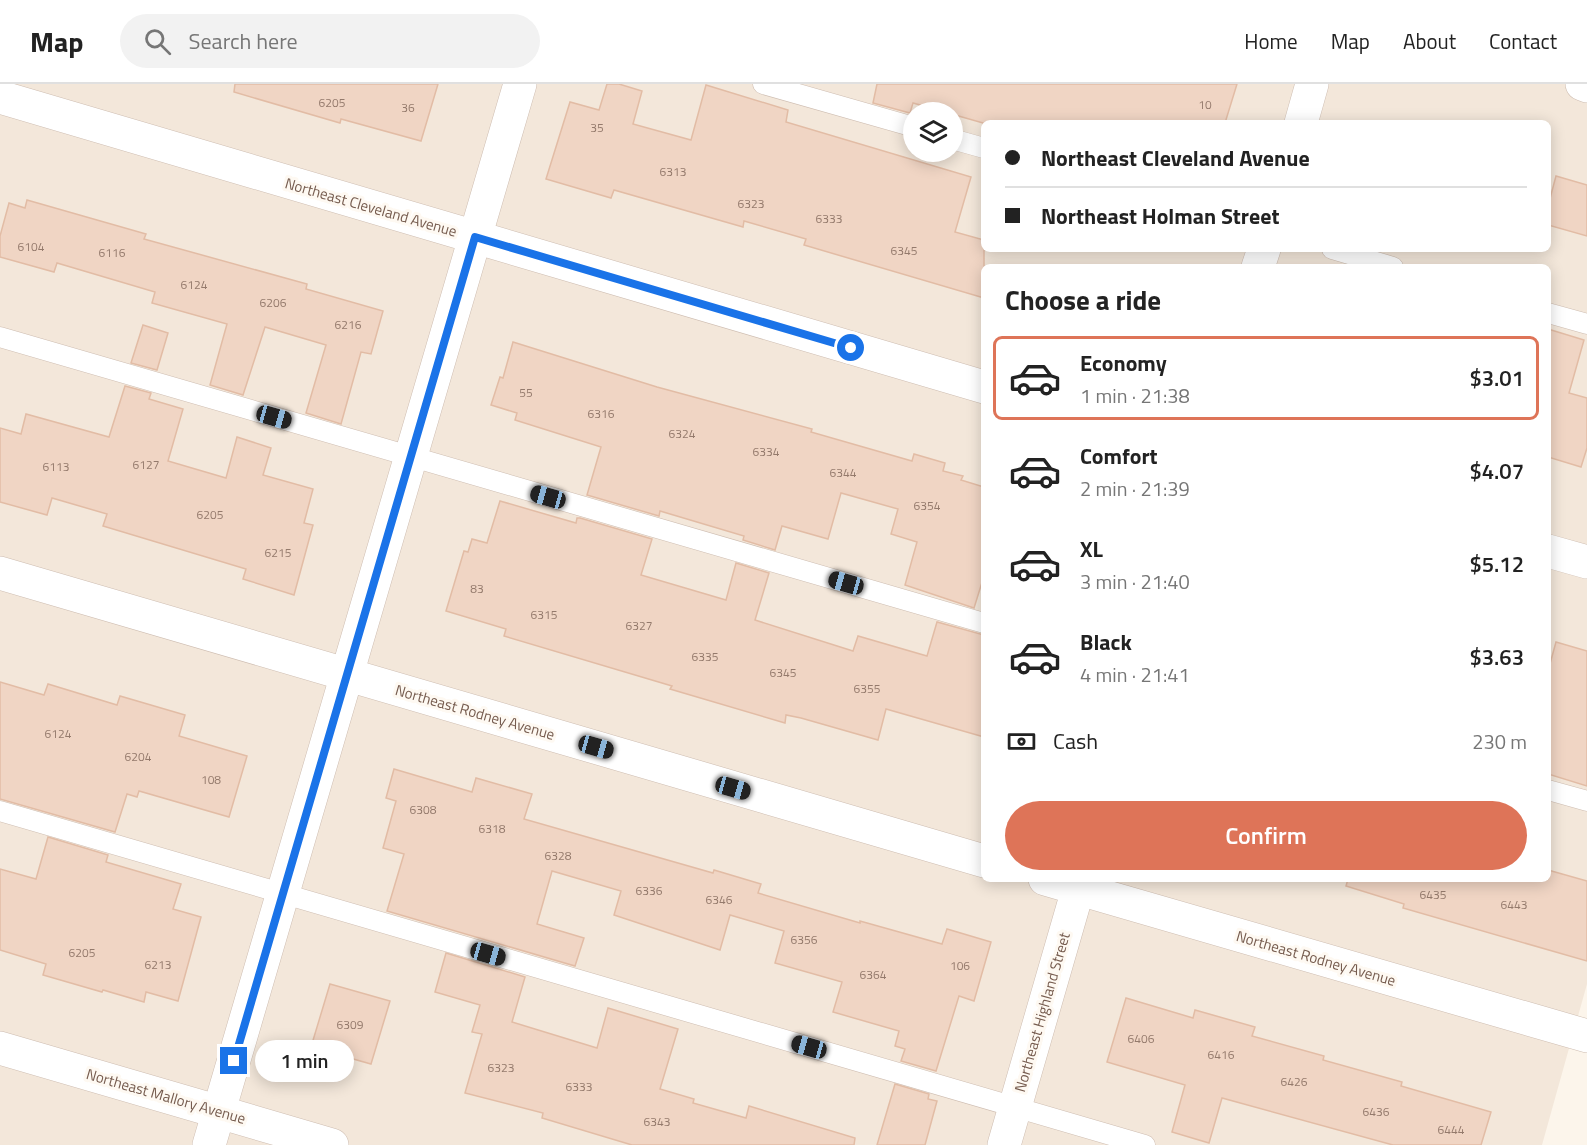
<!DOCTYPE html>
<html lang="en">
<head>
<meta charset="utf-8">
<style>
	body { margin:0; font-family:"Titillium Web",sans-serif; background:#f2f2f2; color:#222; height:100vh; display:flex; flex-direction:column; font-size:22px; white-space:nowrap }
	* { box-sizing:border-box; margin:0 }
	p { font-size:20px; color:#767676 }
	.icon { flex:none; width:33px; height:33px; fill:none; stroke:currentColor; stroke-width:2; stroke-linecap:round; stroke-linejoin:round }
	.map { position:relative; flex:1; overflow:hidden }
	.panel { position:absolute; left:981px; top:180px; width:570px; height:618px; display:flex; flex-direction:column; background:#fff; border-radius:9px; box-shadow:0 3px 15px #0003 }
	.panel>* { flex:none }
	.hud { position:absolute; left:981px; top:36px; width:570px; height:132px; border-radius:9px; box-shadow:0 3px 15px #0003; display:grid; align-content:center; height:132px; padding:0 24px; background:#fff }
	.tools { position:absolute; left:903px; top:18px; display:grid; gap:12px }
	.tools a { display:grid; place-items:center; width:60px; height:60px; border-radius:50%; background:#fff; box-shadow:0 3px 15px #0003; font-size:30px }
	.end { position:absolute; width:27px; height:27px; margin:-14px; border:8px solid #1a73e8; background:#fff; box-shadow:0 0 0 3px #fff }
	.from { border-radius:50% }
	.bubble { position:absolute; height:42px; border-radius:21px; background:#fff; box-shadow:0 3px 15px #0003; font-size:20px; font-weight:600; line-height:42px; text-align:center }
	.car { position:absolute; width:18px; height:36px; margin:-18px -9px; border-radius:8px; box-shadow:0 0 4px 2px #0007; background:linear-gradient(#222 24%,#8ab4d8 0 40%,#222 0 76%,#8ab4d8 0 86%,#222 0) }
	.hud b { display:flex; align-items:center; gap:21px; height:57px; font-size:22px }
	.hud b+b { border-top:2px solid #e0e0e0 }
	.hud i { width:15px; height:15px; background:#222 }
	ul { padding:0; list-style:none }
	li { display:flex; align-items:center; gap:18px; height:84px; margin:0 12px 9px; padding:0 12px; border:3px solid transparent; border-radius:9px }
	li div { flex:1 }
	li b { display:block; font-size:22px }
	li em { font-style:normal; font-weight:600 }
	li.selected { border-color:#de7458 }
	li>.icon { width:54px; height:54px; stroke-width:1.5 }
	h2 { padding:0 24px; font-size:27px; line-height:72px }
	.pay { display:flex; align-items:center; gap:15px; height:66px; padding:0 24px; font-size:22px }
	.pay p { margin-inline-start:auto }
	.button { display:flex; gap:12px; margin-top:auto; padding:12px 24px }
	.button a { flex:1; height:69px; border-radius:36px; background:#de7458; color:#fff; font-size:24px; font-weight:600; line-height:69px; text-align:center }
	header { display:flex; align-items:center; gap:36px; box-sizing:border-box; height:84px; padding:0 30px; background:#fff; border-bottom:2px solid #e0e0e0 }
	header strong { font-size:28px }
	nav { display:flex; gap:33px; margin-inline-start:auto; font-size:21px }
	.search { width:420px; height:54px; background:#f2f2f2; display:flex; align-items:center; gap:15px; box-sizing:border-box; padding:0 21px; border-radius:33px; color:#767676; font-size:22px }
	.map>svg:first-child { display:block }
</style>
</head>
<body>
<header>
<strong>Map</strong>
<div class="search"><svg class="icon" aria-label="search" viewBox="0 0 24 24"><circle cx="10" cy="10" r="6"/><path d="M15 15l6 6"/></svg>Search here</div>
<nav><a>Home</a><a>Map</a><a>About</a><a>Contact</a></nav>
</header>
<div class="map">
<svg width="1587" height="1061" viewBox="0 0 1587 1061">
	<rect width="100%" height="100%" fill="#fcf5eb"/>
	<path fill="#f3e7da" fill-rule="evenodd" d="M0 0H1587V900L1542 1061H0ZM914 28H952V68H914ZM984 39H1548V165H984ZM984 183H1548V795H984Z"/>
	<g fill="#f0d5c4" stroke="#e2bca5" stroke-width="1.5">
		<path d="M235 0H438L421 57 341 35 340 39 234 8Z"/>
		<path d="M607 0H619L642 7 633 40 691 56 706 1 788 26 786 38 971 93 955 148 984 156V214L804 161 806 155 744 137 743 143 614 106 611 114 546 95 570 18 599 26Z"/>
		<path d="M877 0H1237L1225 39H983L913 19 910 29 873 19Z"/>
		<path d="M1556 92 1587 101V152L1548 141V122Z"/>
		<path d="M27 116 146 150 144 155 307 200 306 205 383 227 371 270 361 268 341 340 306 329 326 261 265 243 243 311 210 301 227 240 152 219 155 208 57 179 54 188 0 173V152L9 119 25 124Z"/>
		<path d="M143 241 168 249 157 286 131 279Z"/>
		<path d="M1548 245 1584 256 1569 309 1587 314V364L1581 383 1548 373Z"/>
		<path d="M513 258 657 303 812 345 811 348 912 377 914 370 945 379 943 387 963 392 961 396 984 403V492L974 524 905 501 917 458 891 450 898 425 841 409 828 455 782 442 775 466 743 456 744 452 660 427 659 432 587 411 601 363 515 336 517 329 491 321 500 293 503 294Z"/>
		<path d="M125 302 151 309 149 315 183 325 168 377 226 394 237 353 271 364 263 391 313 405 304 439 313 441 294 511 243 495 246 485 103 442 107 430 52 414 47 431 0 418V344L21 350 26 330 109 353Z"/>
		<path d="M500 417 576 439 577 434H580L652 455 641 491 726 516 736 479 769 489 755 536 853 567 858 552 927 572 937 538 984 551V653L886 625 878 656 801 634 786 631 785 639 670 605 672 602 504 552 506 545 446 527 464 467 468 468 472 455 487 459Z"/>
		<path d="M1556 558 1587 567V702L1548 690V587Z"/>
		<path d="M0 598 44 611 48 600 117 621 120 612 185 631 179 652 247 672 229 733 139 707 137 713 127 710 115 748 0 715Z"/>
		<path d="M394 685 472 708 476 694 532 710 524 735 713 789 714 786 761 800 758 809 860 839V837L942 860 947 845 991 858 974 917 959 912 936 987 901 977 905 965 895 962 899 947 833 928 842 898 775 879 784 847 730 831 720 866 614 831 621 807 552 787 537 840 584 854 575 882 387 827 404 770 383 764 396 717 386 714Z"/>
		<path d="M48 753 108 771 106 778 181 800 173 825 201 833 178 917 146 908 144 918 103 906 102 908 43 891 46 880 0 866V785L36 795Z"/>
		<path d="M1548 786 1587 797V877L1403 824 1404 820 1346 802 1348 795H1548Z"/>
		<path d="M446 869 525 893 512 938 597 964 608 924 678 945 660 1005 694 1015 693 1019 746 1034 749 1022 855 1054 854 1061H632L542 1034 543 1029 465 1009 482 950 472 948 480 921 435 908Z"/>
		<path d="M330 900 390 917 371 980 311 963Z"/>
		<path d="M1126 914 1193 934 1195 926 1255 943 1252 952 1324 972 1323 976 1402 998 1401 1002 1491 1028 1481 1061H1393L1222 1014 1209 1059 1172 1048 1185 1001 1107 978Z"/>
		<path d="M895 1000 929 1010 928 1015 937 1017 925 1061H877Z"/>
	</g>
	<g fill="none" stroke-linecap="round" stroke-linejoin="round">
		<g stroke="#cebdb1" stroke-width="21">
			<g id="service">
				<path d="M763 0 914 43"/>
				<path d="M952 55 984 64"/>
				<path d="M1332 165 1393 183"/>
				<path d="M1548 229 1587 240"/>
				<path d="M0 253 984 539"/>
				<path d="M1548 706 1587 717"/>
				<path d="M0 727 1145 1061"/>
			</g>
		</g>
		<g stroke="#cebdb1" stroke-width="34">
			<g id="minor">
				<path d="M1582 0 1587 2"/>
				<path d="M0 13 984 303"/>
				<path d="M1301 39 1312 0"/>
				<path d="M1258 183 1264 165"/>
				<path d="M1548 467 1587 478"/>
				<path d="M0 489 984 777"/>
				<path d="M1045 795 1587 952"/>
				<path d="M0 964 332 1061"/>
				<path d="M209 1061 520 0"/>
				<path d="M1004 1061 1081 795"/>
			</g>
		</g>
		<use href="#service" stroke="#fff" stroke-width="20"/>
		<use href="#minor" stroke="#fff" stroke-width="33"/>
	</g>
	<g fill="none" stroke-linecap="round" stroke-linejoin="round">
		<path stroke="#1a73e8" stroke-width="8" d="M234 977 475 153 851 264"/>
	</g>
	<g text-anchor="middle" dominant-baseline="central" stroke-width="6" stroke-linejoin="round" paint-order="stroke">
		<g font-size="12" fill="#947a6c">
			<text x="332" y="18">6205</text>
			<text x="1205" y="20">10</text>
			<text x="408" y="23">36</text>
			<text x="597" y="43">35</text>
			<text x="673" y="87">6313</text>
			<text x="751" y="119">6323</text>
			<text x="829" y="134">6333</text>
			<text x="31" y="162">6104</text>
			<text x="904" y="166">6345</text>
			<text x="112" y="168">6116</text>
			<text x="194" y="200">6124</text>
			<text x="273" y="218">6206</text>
			<text x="348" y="240">6216</text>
			<text x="526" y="308">55</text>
			<text x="601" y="329">6316</text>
			<text x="682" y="349">6324</text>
			<text x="766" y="367">6334</text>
			<text x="146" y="380">6127</text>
			<text x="56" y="382">6113</text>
			<text x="843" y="388">6344</text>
			<text x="927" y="421">6354</text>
			<text x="210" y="430">6205</text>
			<text x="278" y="468">6215</text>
			<text x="477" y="504">83</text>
			<text x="544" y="530">6315</text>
			<text x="639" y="541">6327</text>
			<text x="705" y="572">6335</text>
			<text x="783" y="588">6345</text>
			<text x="867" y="604">6355</text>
			<text x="58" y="649">6124</text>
			<text x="138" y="672">6204</text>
			<text x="211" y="695">108</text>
			<text x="423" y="725">6308</text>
			<text x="492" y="744">6318</text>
			<text x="558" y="771">6328</text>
			<text x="649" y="806">6336</text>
			<text x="1433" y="810">6435</text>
			<text x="719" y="815">6346</text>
			<text x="1514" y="820">6443</text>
			<text x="804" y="855">6356</text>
			<text x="82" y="868">6205</text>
			<text x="158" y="880">6213</text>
			<text x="960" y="881">106</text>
			<text x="873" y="890">6364</text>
			<text x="350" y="940">6309</text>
			<text x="1141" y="954">6406</text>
			<text x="1221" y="970">6416</text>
			<text x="501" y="983">6323</text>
			<text x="1294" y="997">6426</text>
			<text x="579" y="1002">6333</text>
			<text x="1376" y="1027">6436</text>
			<text x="657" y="1037">6343</text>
			<text x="1451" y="1045">6444</text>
		</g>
		<g font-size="15" fill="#765c4f" stroke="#fef9f2">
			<text transform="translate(371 123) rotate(16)">Northeast Cleveland Avenue</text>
			<text transform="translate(475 628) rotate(16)">Northeast Rodney Avenue</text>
			<text transform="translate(1316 874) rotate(16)">Northeast Rodney Avenue</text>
			<text transform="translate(1042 928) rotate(-74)">Northeast Highland Street</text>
			<text transform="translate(166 1012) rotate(16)">Northeast Mallory Avenue</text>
		</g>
	</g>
</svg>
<div class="tools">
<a><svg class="icon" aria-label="layers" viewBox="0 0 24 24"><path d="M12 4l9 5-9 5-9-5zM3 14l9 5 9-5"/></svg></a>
</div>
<i class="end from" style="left:851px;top:264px"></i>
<i class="end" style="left:234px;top:977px"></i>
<div class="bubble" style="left:255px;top:956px;width:99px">1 min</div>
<i class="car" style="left:274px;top:333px;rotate:106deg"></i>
<i class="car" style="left:548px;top:413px;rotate:286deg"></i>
<i class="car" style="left:846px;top:499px;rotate:286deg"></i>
<i class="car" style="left:596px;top:663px;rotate:106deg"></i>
<i class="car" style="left:733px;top:704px;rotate:106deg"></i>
<i class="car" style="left:488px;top:870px;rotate:106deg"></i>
<i class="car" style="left:809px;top:963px;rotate:286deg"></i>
<div class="hud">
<b><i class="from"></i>Northeast Cleveland Avenue</b>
<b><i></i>Northeast Holman Street</b>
</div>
<section class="panel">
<h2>Choose a ride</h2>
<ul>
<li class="selected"><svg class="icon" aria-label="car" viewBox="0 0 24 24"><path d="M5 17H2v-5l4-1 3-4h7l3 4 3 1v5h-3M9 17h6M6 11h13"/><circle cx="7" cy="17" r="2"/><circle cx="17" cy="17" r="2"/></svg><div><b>Economy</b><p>1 min · 21:38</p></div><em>$3.01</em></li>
<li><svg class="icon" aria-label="car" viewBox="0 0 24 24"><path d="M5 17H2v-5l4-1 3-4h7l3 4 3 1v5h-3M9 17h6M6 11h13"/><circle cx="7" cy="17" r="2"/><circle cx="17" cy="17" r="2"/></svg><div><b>Comfort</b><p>2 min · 21:39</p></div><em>$4.07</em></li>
<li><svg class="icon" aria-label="car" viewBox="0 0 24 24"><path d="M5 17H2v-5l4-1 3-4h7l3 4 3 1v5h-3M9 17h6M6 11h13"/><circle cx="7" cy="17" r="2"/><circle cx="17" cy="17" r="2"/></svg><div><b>XL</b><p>3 min · 21:40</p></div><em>$5.12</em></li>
<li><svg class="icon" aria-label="car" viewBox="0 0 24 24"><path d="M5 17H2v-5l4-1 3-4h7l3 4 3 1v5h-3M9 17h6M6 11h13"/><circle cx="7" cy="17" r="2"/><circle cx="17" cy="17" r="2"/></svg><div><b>Black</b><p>4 min · 21:41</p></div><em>$3.63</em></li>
</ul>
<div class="pay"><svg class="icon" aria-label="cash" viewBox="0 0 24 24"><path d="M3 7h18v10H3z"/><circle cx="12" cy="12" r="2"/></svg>Cash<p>230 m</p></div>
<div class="button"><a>Confirm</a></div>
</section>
</div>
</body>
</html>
